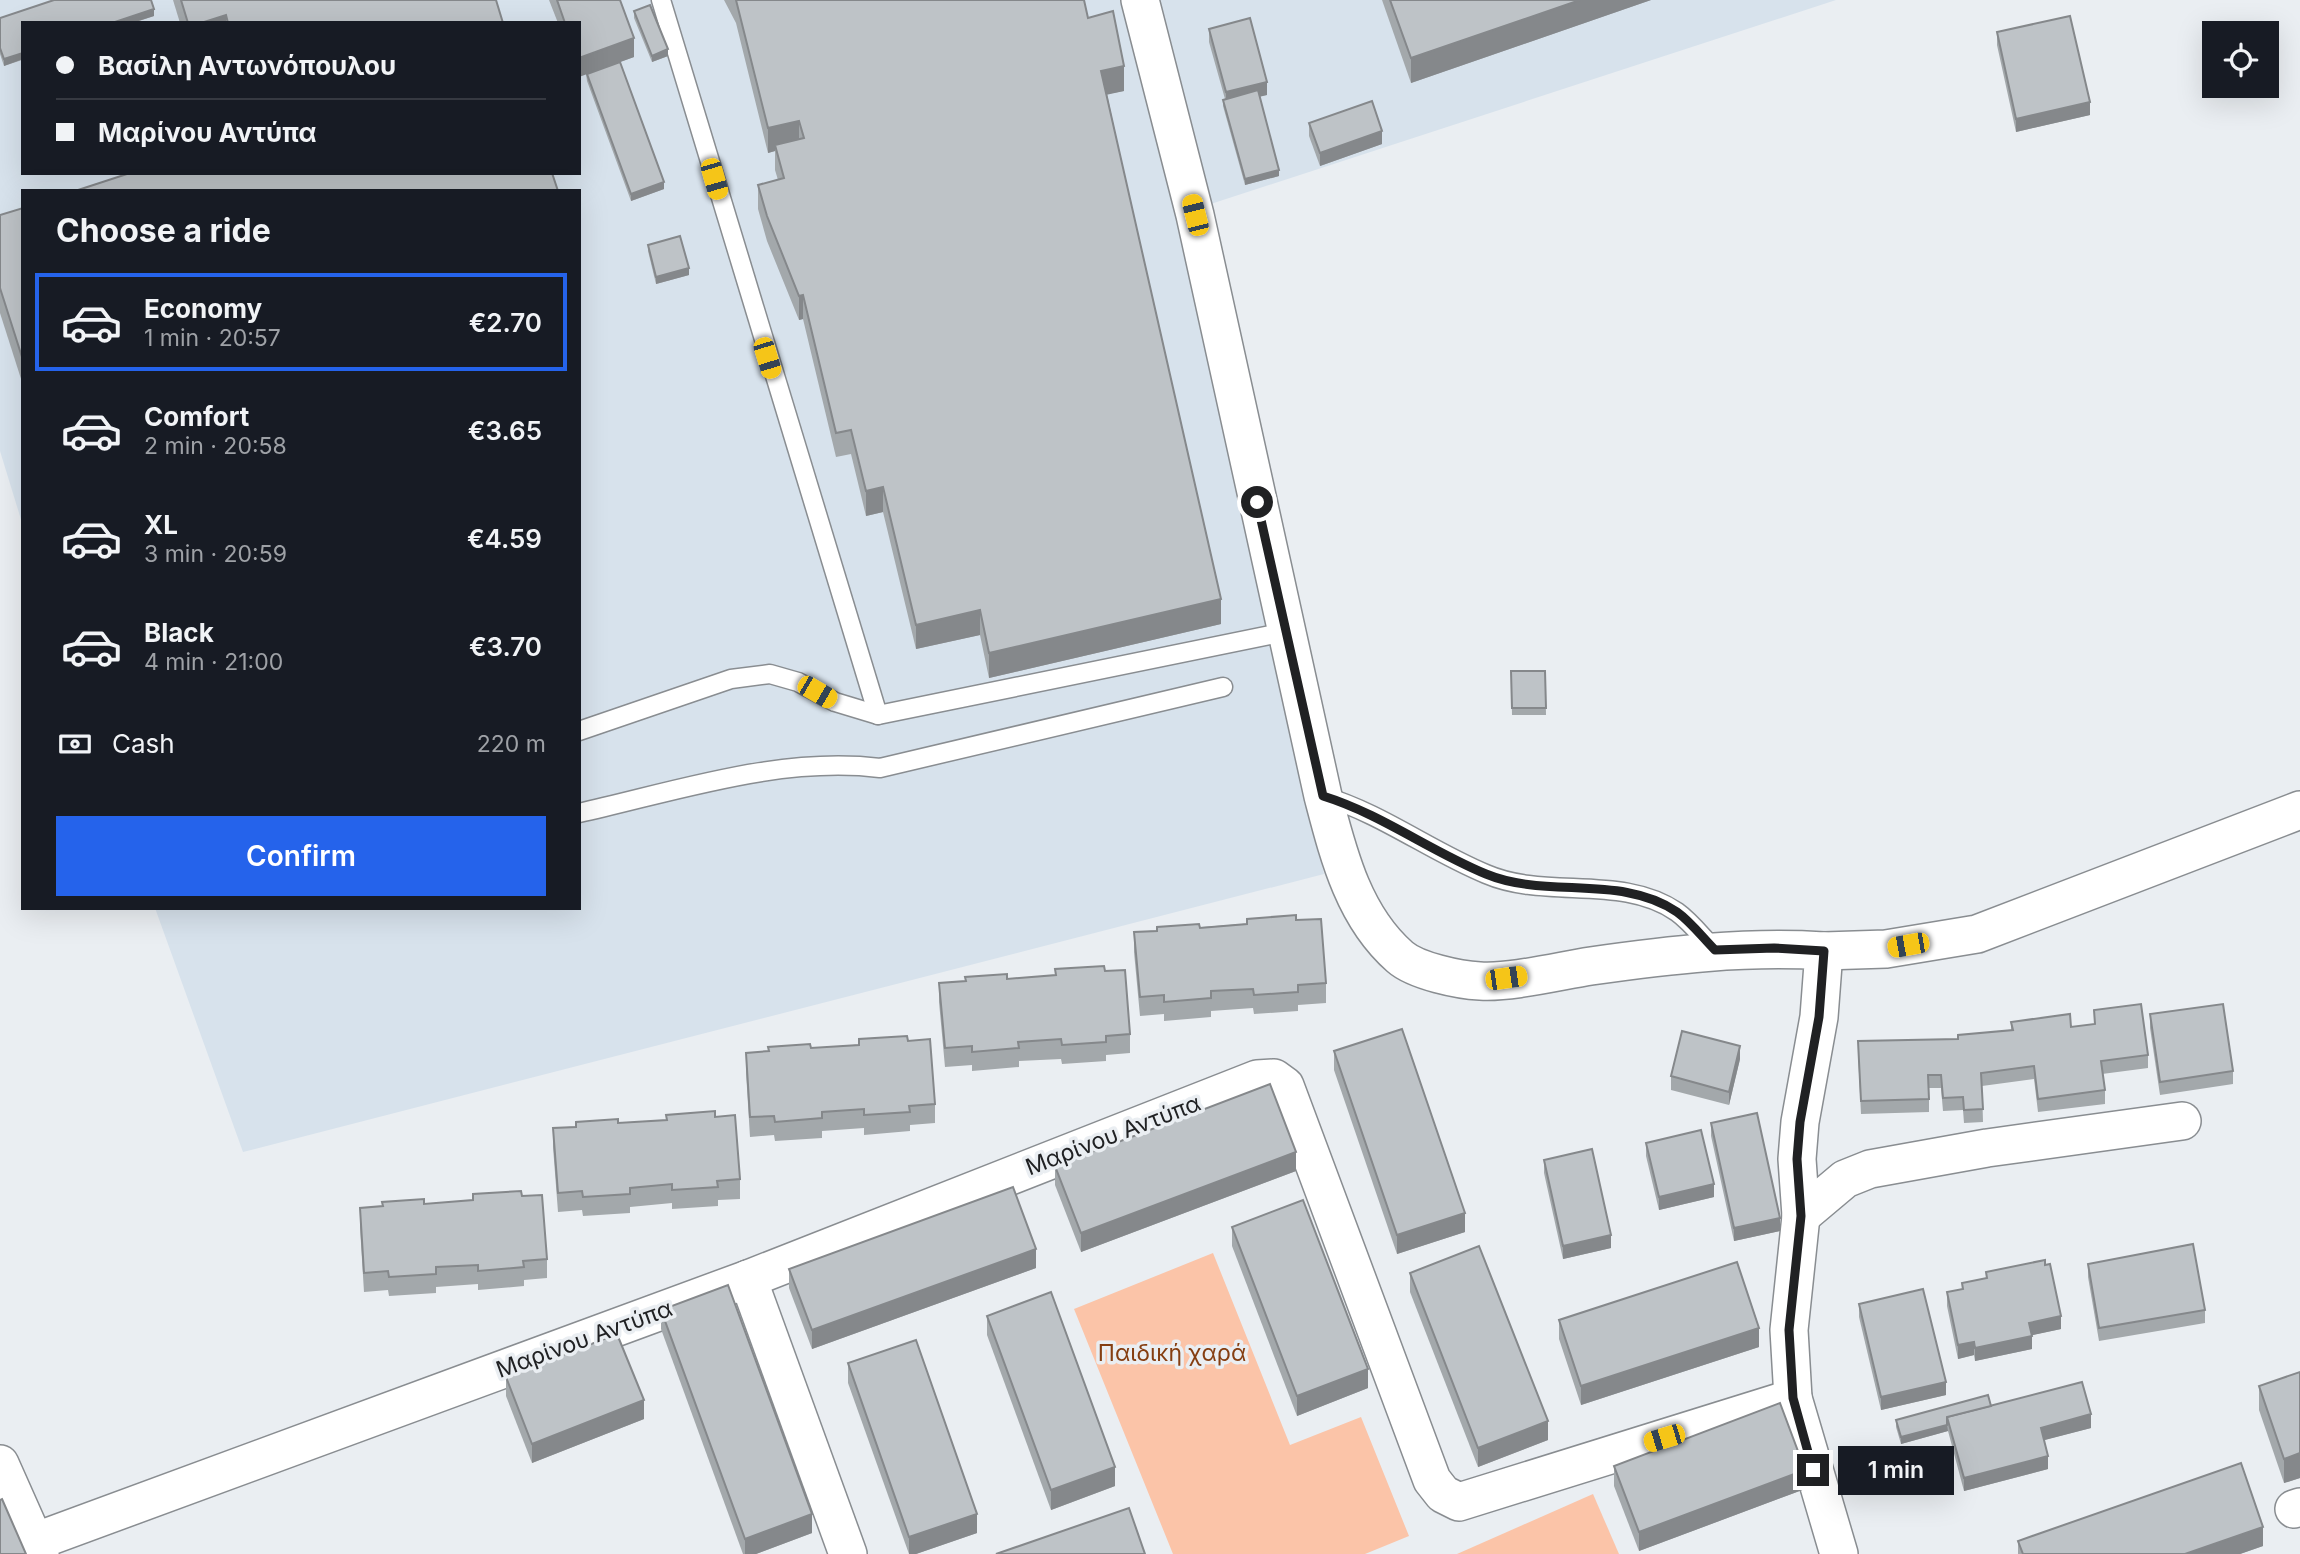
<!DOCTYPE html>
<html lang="en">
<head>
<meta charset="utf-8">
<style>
	body { margin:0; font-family:Inter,sans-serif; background:#242831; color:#f1f3f6; height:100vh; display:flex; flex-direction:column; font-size:26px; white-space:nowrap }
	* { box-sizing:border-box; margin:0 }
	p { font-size:23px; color:#9ea1a6 }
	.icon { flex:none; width:38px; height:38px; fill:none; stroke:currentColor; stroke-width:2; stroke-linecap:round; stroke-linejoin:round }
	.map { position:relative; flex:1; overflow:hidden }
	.panel { position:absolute; left:21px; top:189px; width:560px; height:721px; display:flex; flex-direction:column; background:#171b24; border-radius:0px; box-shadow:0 7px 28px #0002 }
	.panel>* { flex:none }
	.top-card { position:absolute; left:21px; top:21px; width:560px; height:154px; border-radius:0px; box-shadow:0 7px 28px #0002; display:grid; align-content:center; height:154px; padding:0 35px; background:#171b24 }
	.tools { position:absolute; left:2202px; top:21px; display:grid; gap:14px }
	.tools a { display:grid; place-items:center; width:77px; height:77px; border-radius:0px; background:#171b24; box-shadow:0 7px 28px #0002; font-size:35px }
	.end { position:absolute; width:32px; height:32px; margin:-16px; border:9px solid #202123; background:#fff; box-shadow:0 0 0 4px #fff }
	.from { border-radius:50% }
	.bubble { position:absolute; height:49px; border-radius:0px; background:#171b24; box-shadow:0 7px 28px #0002; font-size:23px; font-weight:600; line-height:49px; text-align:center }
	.car { position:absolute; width:21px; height:42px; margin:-21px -10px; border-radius:9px; box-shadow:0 0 5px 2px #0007; background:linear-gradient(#f5c518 24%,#345 0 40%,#f5c518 0 76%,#345 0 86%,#f5c518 0) }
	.top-card b { display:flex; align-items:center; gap:24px; height:66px; font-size:26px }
	.top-card b+b { border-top:2px solid #363941 }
	.top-card i { width:18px; height:18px; background:#f1f3f6 }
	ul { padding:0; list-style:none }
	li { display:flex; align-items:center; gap:21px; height:98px; margin:0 14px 10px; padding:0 21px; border:4px solid transparent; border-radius:0px }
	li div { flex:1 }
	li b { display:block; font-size:26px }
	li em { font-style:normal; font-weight:600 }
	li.on { border-color:#2563eb }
	li>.icon { width:63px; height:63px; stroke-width:1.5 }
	h2 { padding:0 35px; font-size:32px; line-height:84px }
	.pay { display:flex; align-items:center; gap:18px; height:77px; padding:0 35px; font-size:26px }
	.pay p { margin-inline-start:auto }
	.button { display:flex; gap:14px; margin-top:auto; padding:14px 35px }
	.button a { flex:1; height:80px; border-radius:0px; background:#2563eb; color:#fff; font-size:28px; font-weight:600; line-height:80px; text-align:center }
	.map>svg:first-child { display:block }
</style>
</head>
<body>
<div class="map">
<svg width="2300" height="1554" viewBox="0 0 2300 1554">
	<rect width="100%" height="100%" fill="#eaeef2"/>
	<path fill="#d7e2ec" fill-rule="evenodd" d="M0 0H1836L1177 215 1324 874 243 1152 155 908H579V191H23V526L0 451ZM23 23H579V173H23Z"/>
	<g fill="#fbc4a8">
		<path d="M1213 1253 1290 1445 1361 1417 1409 1536 1365 1554H1173L1074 1309Z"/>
		<path d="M1593 1494 1619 1554H1457Z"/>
	</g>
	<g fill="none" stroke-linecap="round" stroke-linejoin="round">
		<g stroke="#898d91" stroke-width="21">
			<g id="service">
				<path d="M661 0 878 715"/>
				<path d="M579 731 731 679 770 674 798 682 835 702 878 715 1285 632"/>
				<path d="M1323 796C1381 813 1430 851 1486 874 1546 900 1622 874 1677 912 1691 922 1703 938 1715 950"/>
				<path d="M579 813C677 791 780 756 880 768L1223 687"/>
			</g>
		</g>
		<g stroke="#898d91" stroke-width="40">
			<g id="minor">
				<path d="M1140 0 1195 215 1323 796C1338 853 1353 916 1400 957 1416 971 1459 980 1480 981 1511 983 1559 971 1591 966 1669 955 1745 946 1824 951L1819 1017 1800 1122 1797 1159 1801 1216 1789 1330 1793 1398"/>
				<path d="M1824 951 1886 949 1977 934 2300 810"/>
				<path d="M1801 1216 1845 1179 1870 1169 1987 1148 2182 1121"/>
				<path d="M748 1279 848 1554"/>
				<path d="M0 1464 40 1554"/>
				<path d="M2294 1509 2300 1507"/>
				<path d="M34 1542 748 1279 1257 1079 1274 1078 1285 1086 1432 1480 1443 1494 1459 1502 1793 1398 1839 1554"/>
			</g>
		</g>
		<use href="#service" stroke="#fff" stroke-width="18"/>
		<use href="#minor" stroke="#fff" stroke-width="37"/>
	</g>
	<g fill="#a3a8ab">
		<path d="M173 0H496L503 23H180Z"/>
		<path d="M549 0H620L634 57 620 62 664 189 631 201 587 81 579 23H558Z"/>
		<path d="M724 0H1084L1088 18 1124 91 1107 94 1221 624 989 678 980 635 916 649 883 512 866 516 851 454 836 457 803 319 799 320 767 241 758 209V185L778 180 775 170V151L768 153 736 23Z"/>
		<path d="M1382 0H1651L1411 83Z"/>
		<path d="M634 11 668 56 652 62 634 18Z"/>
		<path d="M154 16 4 66 0 54V18Z"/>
		<path d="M1209 29 1267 95 1260 96 1279 176 1245 185 1223 106V100L1225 99 1209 42Z"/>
		<path d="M1997 32 2090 115 2016 132 1997 45Z"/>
		<path d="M1309 123 1382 144 1320 166 1309 136Z"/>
		<path d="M23 208 22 382 0 313V215Z"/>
		<path d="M648 245 689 275 656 284 648 251Z"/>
		<path d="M1511 671H1545L1546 715H1512Z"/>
		<path d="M1296 920 1326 983V1003L1298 1005V1011L1254 1014 1253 1008 1211 1011V1017L1164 1021V1014L1140 1016 1134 952V932Z"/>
		<path d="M1105 971 1130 1034V1053L1106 1055V1061L1062 1064 1061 1059 1019 1061V1067L972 1071V1065L945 1067 939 1002V983L965 981V977L1007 979Z"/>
		<path d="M2094 1010 2148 1055V1068L2102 1074 2105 1090V1104L2038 1112 2034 1079 1982 1086 1983 1122 1964 1123 1963 1110 1943 1111 1941 1088H1929V1112L1861 1114 1858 1054 1958 1039 2011 1030V1022L2071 1027 2094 1024Z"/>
		<path d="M2150 1014 2233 1071V1084L2160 1095 2150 1028Z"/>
		<path d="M908 1041 935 1104V1123L910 1125V1131L864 1135V1128L822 1131V1138L775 1141 774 1135 750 1137 746 1072V1053L768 1051V1047L811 1048Z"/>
		<path d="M1334 1051 1465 1232 1397 1254 1334 1070Z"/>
		<path d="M1740 1059 1729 1105 1671 1090V1076Z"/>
		<path d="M666 1115 715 1117 740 1179V1199L718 1200V1206L672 1209V1203L630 1207V1213L583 1216 582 1210 558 1212 553 1147V1128L666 1120Z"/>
		<path d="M1711 1123 1780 1231 1734 1241 1711 1136Z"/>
		<path d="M1646 1143 1714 1197 1659 1210 1646 1156Z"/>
		<path d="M1544 1160 1611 1248 1563 1259 1544 1173Z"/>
		<path d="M1055 1166 1296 1171 1081 1252 1055 1185Z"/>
		<path d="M522 1196 547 1259V1278L524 1280V1286L478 1290V1284L436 1287V1293L389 1296 388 1290 364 1292 360 1227V1208L382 1206V1202L424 1204Z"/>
		<path d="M1232 1227 1368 1388 1297 1416 1232 1246Z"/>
		<path d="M2088 1264 2205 1310V1323L2099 1341 2088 1277Z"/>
		<path d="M2045 1265 2061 1329 2032 1335V1349L1975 1361 1974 1355 1958 1359 1947 1306V1292L1962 1290V1283L1986 1278V1272Z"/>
		<path d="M1036 1268 812 1349 789 1288V1269Z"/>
		<path d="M1410 1273 1548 1440 1478 1467 1410 1292Z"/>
		<path d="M1859 1304 1946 1395 1881 1410 1859 1317Z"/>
		<path d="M661 1310 812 1533 756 1554H743L661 1329Z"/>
		<path d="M987 1316 1115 1486 1051 1510 987 1335Z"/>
		<path d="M1559 1320 1759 1347 1581 1405 1559 1339Z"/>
		<path d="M848 1363 977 1533 916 1554H909L848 1383Z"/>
		<path d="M2300 1372V1478L2284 1483 2259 1410V1386Z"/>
		<path d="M506 1377 644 1419 532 1463 506 1396Z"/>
		<path d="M1991 1406 2091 1428 2044 1440 2048 1469 1964 1491 1948 1431 1901 1444 1896 1427V1420Z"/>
		<path d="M1614 1466 1805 1489 1639 1551 1614 1486Z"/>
		<path d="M2018 1541 2263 1546 2240 1554H2018Z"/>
	</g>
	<g fill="#85888b">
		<path d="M1580 0H1651L1411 83V58Z"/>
		<path d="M154 9V16L132 23H112Z"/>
		<path d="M226 15V23H201Z"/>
		<path d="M634 38V57L579 77V58Z"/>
		<path d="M668 49V56L652 62V56Z"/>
		<path d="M23 53V59L4 66V59Z"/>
		<path d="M1124 66V91L1101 96V71Z"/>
		<path d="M1267 82V95L1226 105V92Z"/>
		<path d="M2090 102V115L2016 132V119Z"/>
		<path d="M799 121V145H775V151L768 153V128Z"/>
		<path d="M1382 131V144L1320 166V153Z"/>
		<path d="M1279 170V176L1245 185V179Z"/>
		<path d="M664 182V189L631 201V194Z"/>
		<path d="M689 268V275L656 284V277Z"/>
		<path d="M803 295V319L799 320V296Z"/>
		<path d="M883 487V512L866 516V491Z"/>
		<path d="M1221 599V624L989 678V653Z"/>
		<path d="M980 610V635L916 649V625Z"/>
		<path d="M1740 1046V1059L1729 1105V1092Z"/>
		<path d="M1296 1152V1171L1081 1252V1233Z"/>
		<path d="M1714 1184V1197L1659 1210V1197Z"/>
		<path d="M1465 1213V1232L1397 1254V1235Z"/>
		<path d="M1780 1218V1231L1734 1241V1228Z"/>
		<path d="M1611 1235V1248L1563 1259V1246Z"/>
		<path d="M1036 1249V1268L812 1349V1330Z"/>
		<path d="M2061 1316V1329L2029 1336V1323Z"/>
		<path d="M1759 1328V1347L1581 1405V1386Z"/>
		<path d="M2032 1336V1349L1975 1361V1348Z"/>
		<path d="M1974 1342V1355L1958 1359V1345Z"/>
		<path d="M1368 1369V1388L1297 1416V1396Z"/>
		<path d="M1946 1382V1395L1881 1410V1397Z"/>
		<path d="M644 1400V1419L532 1463V1444Z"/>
		<path d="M2091 1414V1428L2041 1441V1428Z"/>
		<path d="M1548 1421V1440L1478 1467V1448Z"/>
		<path d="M1947 1425 1948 1431 1901 1444V1437Z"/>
		<path d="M2300 1453V1478L2284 1483V1459Z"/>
		<path d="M2048 1456V1469L1964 1491V1478Z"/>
		<path d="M1115 1467V1486L1051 1510V1490Z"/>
		<path d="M1805 1470V1489L1639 1551V1532Z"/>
		<path d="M812 1514V1533L756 1554H745V1539Z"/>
		<path d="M977 1514V1533L916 1554H909V1537Z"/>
		<path d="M2263 1527V1546L2240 1554H2185Z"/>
	</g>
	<g fill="#bec3c7" stroke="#85888b" stroke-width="2">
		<path d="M54 0H151L154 9 112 23H23V53L4 59 0 48V18Z"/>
		<path d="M181 0H496L503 23H228L226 15 201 23H188Z"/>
		<path d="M557 0H620L634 38 579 58V23H565Z"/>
		<path d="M736 0H1084L1088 18 1113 11 1124 66 1101 71 1221 599 989 653 980 610 916 625 883 487 866 491 851 430 836 433 803 295 799 296 767 216 758 185 784 178 775 145 804 138 799 121 768 128Z"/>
		<path d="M1390 0H1580L1411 58Z"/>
		<path d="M650 5 668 49 652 56 634 11Z"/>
		<path d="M2070 16 2090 102 2016 119 1997 32Z"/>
		<path d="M1250 18 1267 82 1226 92 1209 29Z"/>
		<path d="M620 62 664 182 631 194 587 74Z"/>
		<path d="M1258 90 1279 170 1245 179 1223 100Z"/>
		<path d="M1372 101 1382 131 1320 153 1309 123Z"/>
		<path d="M130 173H552L558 191H75Z"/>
		<path d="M23 208V357H22L0 288V215Z"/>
		<path d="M680 236 689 268 656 277 648 245Z"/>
		<path d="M1511 671H1545L1546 708H1512Z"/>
		<path d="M1296 915V920L1321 919 1326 983 1298 985V992L1254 995 1253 989 1211 991V998L1164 1002V995L1140 997 1134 932 1157 931V927L1199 924 1200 928 1247 924V919Z"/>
		<path d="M1104 966 1105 971 1125 970 1130 1034 1106 1036V1042L1062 1045 1061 1039 1018 1042 1019 1048 972 1052V1046L945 1048 939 983 966 981 965 977 1007 974V979L1056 975 1055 969Z"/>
		<path d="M2141 1004 2148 1055 2101 1061 2105 1090 2038 1099 2034 1066 1981 1073 1983 1109 1964 1110 1963 1097 1943 1098 1941 1075H1928L1929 1099 1861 1101 1858 1041 1958 1039V1035L2013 1030 2011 1022 2070 1014 2071 1027 2095 1024 2094 1010Z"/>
		<path d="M2223 1004 2233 1071 2160 1082 2150 1014Z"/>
		<path d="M1402 1029 1465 1213 1397 1235 1334 1051Z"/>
		<path d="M1682 1031 1740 1046 1729 1092 1671 1076Z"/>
		<path d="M907 1036 908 1041 930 1039 935 1104 909 1106 910 1112 864 1115V1109L822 1112V1118L775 1122 774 1116 750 1117 746 1053 769 1051 768 1047 810 1044 811 1048 859 1045V1039Z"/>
		<path d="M1270 1084 1296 1152 1081 1233 1055 1166Z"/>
		<path d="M715 1111V1117L735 1115 740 1179 717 1181 718 1187 672 1190V1184L630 1188V1194L583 1197 582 1191 558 1193 553 1128 576 1127V1122L618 1119V1123L667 1120 666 1115Z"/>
		<path d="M1757 1113 1780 1218 1734 1228 1711 1123Z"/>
		<path d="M1701 1130 1714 1184 1659 1197 1646 1143Z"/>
		<path d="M1592 1149 1611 1235 1563 1246 1544 1160Z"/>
		<path d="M1013 1187 1036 1249 812 1330 789 1269Z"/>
		<path d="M521 1191 522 1196 542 1195 547 1259 523 1261 524 1267 478 1271V1265L436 1267V1274L389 1277 388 1271 364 1273 360 1208 383 1206 382 1202 424 1199V1204L473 1200V1194Z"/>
		<path d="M1303 1200 1368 1369 1297 1396 1232 1227Z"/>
		<path d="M2193 1244 2205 1310 2099 1328 2088 1264Z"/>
		<path d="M1479 1246 1548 1421 1478 1448 1410 1273Z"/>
		<path d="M2045 1260V1265L2050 1264 2061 1316 2029 1323 2032 1336 1975 1348 1974 1342 1958 1345 1947 1292 1963 1289 1962 1283 1987 1278 1986 1272Z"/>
		<path d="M1737 1262 1759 1328 1581 1386 1559 1320Z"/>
		<path d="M728 1285 812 1514 745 1539 661 1310Z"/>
		<path d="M1923 1289 1946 1382 1881 1397 1859 1304Z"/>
		<path d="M1051 1292 1115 1467 1051 1490 987 1316Z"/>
		<path d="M617 1334 644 1400 532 1444 506 1377Z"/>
		<path d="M916 1340 977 1514 909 1537 848 1363Z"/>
		<path d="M2300 1372V1453L2284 1459 2259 1386Z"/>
		<path d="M2082 1382 2091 1414 2041 1428 2048 1456 1964 1478 1947 1417Z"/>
		<path d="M1988 1395 1991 1406 1947 1417V1425L1901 1437 1896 1420Z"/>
		<path d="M1780 1403 1805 1470 1639 1532 1614 1466Z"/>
		<path d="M2241 1463 2263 1527 2185 1554H2023L2018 1541Z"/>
		<path d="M2 1499 26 1554H0V1500Z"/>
		<path d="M1129 1508 1145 1554H996Z"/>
	</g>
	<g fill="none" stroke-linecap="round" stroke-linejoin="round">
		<path stroke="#202123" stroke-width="9" d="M1257 502 1323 796C1381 814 1430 851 1486 874 1546 899 1622 874 1677 912 1691 922 1703 938 1715 950L1774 948 1824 951 1819 1017 1800 1122 1797 1159 1801 1216 1789 1330 1793 1398 1813 1470"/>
	</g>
	<g text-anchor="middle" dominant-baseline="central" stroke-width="7" stroke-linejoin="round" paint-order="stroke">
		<g font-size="23" fill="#202123" stroke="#eaeef2">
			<text transform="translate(1113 1135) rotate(-21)">Μαρίνου Αντύπα</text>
			<text transform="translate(584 1339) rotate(-20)">Μαρίνου Αντύπα</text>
		</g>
		<g font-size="23" fill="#853e11" stroke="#eaeef2">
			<text x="1172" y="1353">Παιδική χαρά</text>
		</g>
	</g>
</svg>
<div class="tools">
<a><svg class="icon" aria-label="locate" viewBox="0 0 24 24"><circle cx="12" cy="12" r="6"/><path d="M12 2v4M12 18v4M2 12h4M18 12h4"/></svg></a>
</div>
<i class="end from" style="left:1257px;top:502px"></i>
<i class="end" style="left:1813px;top:1470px"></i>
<div class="bubble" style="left:1838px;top:1446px;width:116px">1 min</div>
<i class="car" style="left:714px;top:179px;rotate:164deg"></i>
<i class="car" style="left:1195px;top:215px;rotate:346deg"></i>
<i class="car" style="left:767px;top:358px;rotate:163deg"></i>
<i class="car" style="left:817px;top:692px;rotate:120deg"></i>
<i class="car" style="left:1908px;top:945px;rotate:260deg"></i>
<i class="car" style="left:1506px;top:978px;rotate:82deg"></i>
<i class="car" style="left:1664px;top:1438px;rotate:253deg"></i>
<div class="top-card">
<b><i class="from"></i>Βασίλη Αντωνόπουλου</b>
<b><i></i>Μαρίνου Αντύπα</b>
</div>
<section class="panel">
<h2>Choose a ride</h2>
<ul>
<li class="on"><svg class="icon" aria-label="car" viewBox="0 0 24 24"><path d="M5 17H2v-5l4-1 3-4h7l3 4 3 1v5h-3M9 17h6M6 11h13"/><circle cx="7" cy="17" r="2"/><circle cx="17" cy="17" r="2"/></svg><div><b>Economy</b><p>1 min · 20:57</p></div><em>€2.70</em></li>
<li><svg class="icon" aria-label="car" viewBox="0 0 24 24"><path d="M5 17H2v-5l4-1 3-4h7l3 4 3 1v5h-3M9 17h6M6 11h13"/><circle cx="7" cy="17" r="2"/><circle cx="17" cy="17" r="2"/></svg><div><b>Comfort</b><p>2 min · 20:58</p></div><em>€3.65</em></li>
<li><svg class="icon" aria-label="car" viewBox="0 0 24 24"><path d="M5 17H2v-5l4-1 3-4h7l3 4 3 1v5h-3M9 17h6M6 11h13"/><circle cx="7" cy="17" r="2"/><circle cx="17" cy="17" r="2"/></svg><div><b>XL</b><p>3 min · 20:59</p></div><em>€4.59</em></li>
<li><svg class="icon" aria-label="car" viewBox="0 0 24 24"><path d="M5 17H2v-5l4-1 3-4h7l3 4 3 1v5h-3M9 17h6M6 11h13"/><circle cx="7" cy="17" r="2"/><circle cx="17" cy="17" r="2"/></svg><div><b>Black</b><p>4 min · 21:00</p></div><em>€3.70</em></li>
</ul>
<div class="pay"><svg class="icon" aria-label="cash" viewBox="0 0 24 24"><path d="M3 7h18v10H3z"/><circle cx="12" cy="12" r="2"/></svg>Cash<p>220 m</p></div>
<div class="button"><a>Confirm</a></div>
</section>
</div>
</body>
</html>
